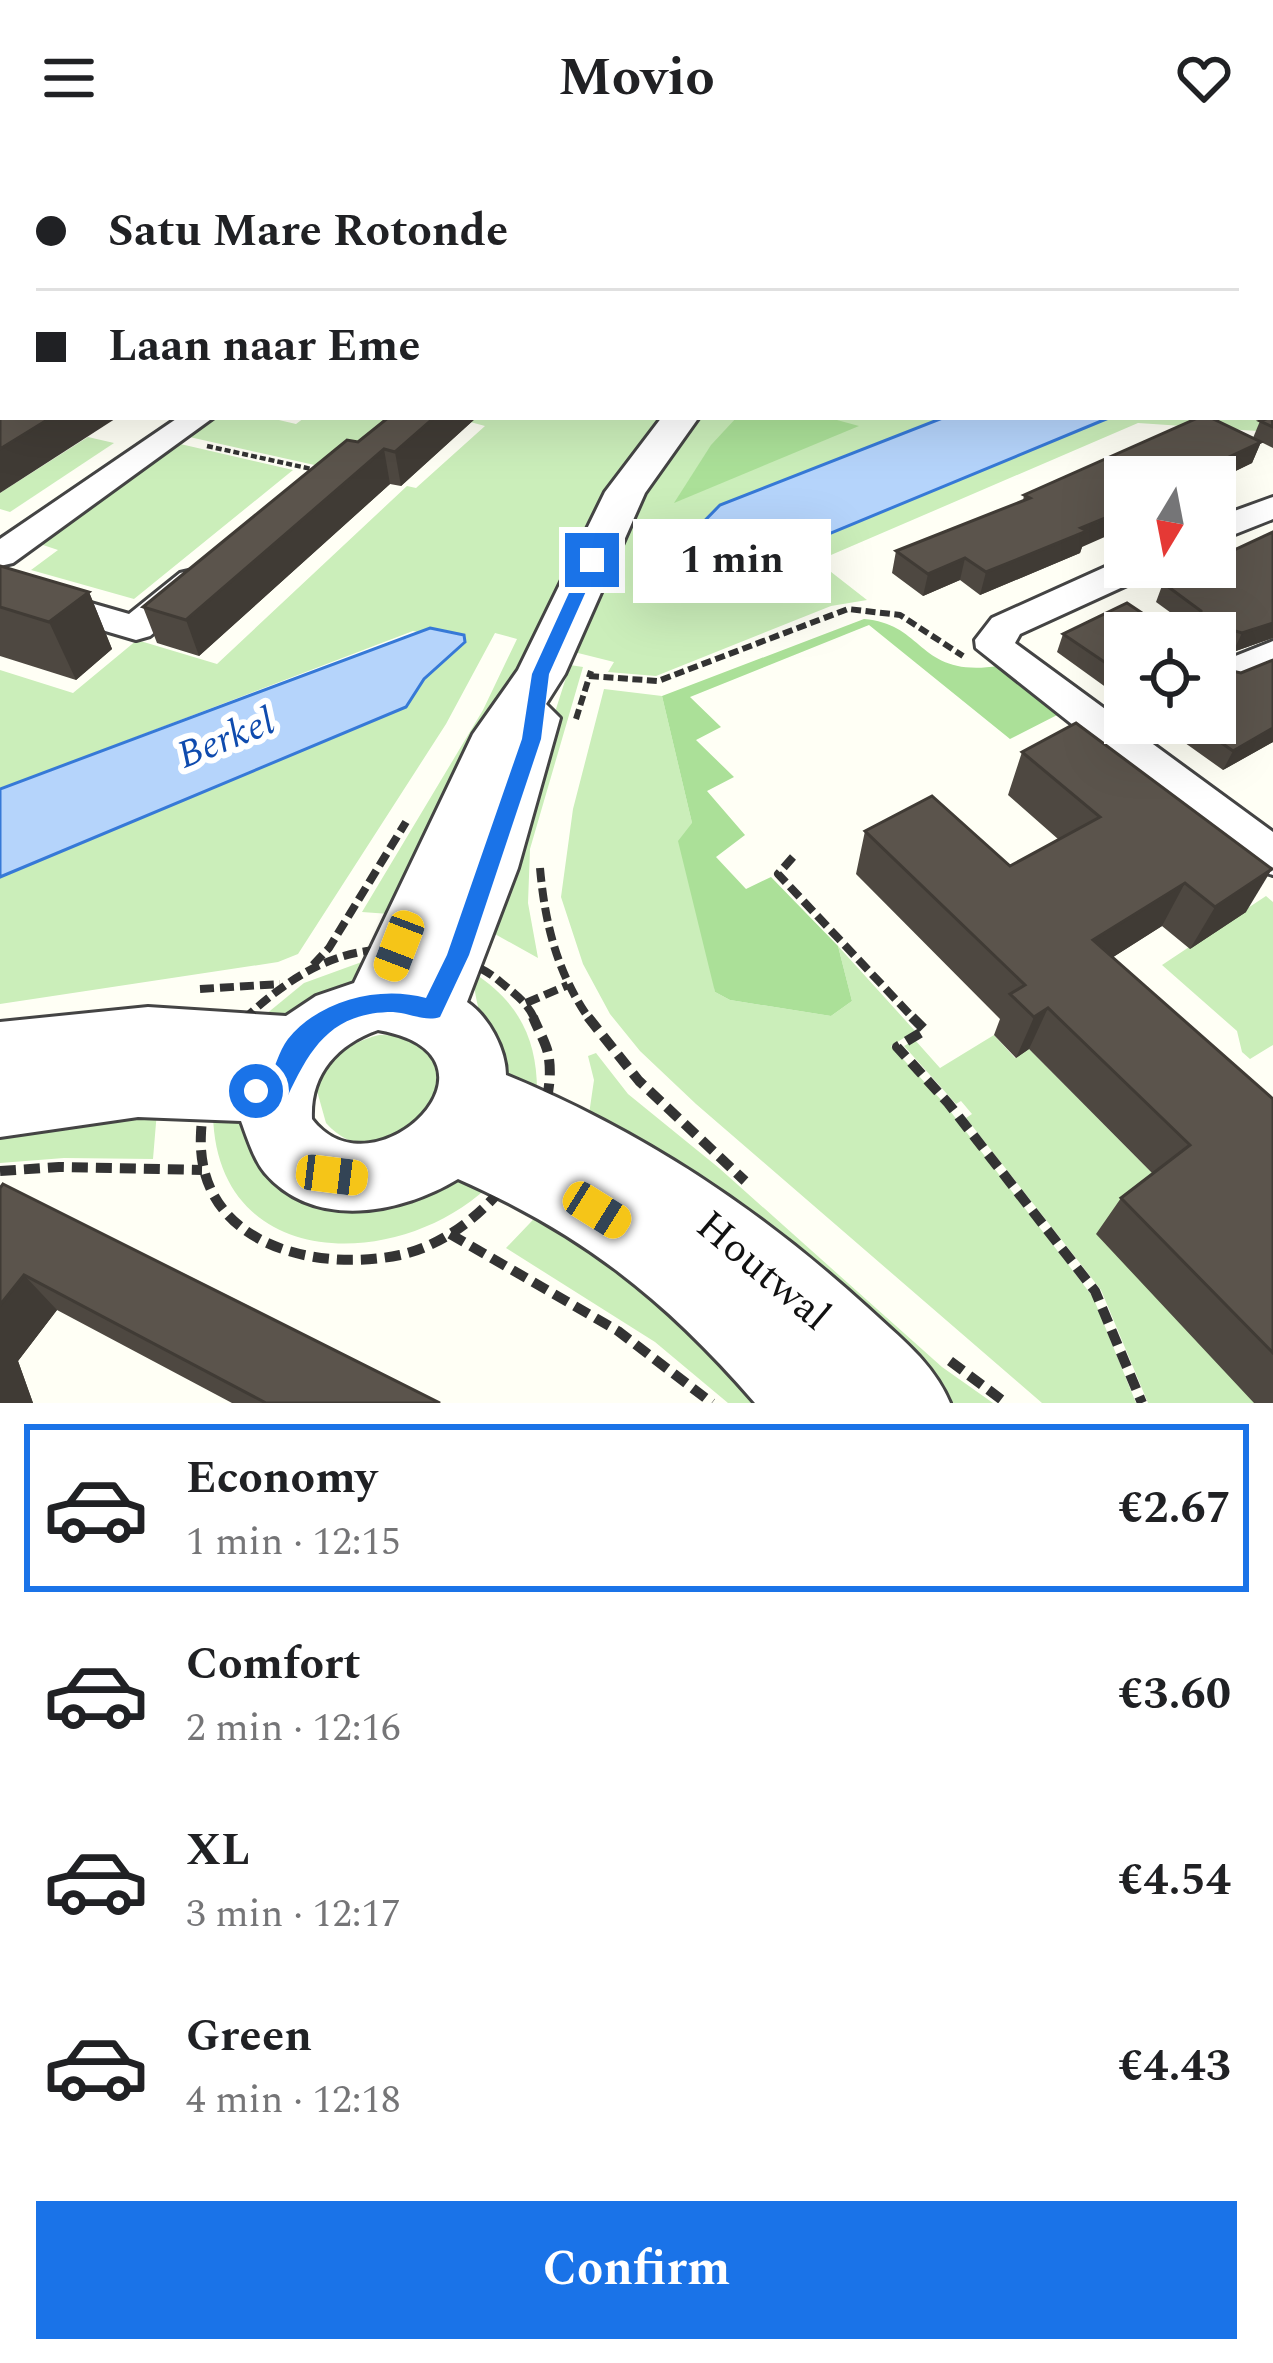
<!DOCTYPE html>
<html lang="en">
<head>
<meta charset="utf-8">
<style>
	body { margin:0; font-family:Spectral,serif; background:#f2f2f2; color:#202124; height:100vh; display:flex; flex-direction:column; font-size:45px; white-space:nowrap }
	* { box-sizing:border-box; margin:0 }
	p { font-size:39px; color:#757577 }
	.icon { flex:none; width:66px; height:66px; fill:none; stroke:currentColor; stroke-width:2; stroke-linecap:round; stroke-linejoin:round }
	.map { position:relative; height:1247px; overflow:hidden }
	.drawer { display:flex; flex-direction:column; background:#fff; flex:1 }
	.drawer>* { flex:none }
	.banner { position:absolute; left:0px; top:0px; width:1275px; height:264px; box-shadow:0 12px 48px #0002; display:grid; align-content:center; height:264px; padding:0 36px; background:#fff }
	.needle { width:78px; rotate:190deg }
	.controls { position:absolute; left:1104px; top:300px; display:grid; gap:24px }
	.controls a { display:grid; place-items:center; width:132px; height:132px; border-radius:0px; background:#fff; box-shadow:0 12px 48px #0002; font-size:60px }
	.end { position:absolute; width:54px; height:54px; margin:-27px; border:15px solid #1a73e8; background:#fff; box-shadow:0 0 0 6px #fff }
	.from { border-radius:50% }
	.bubble { position:absolute; height:84px; border-radius:0px; background:#fff; box-shadow:0 12px 48px #0002; font-size:39px; font-weight:700; line-height:84px; text-align:center }
	.car { position:absolute; width:36px; height:72px; margin:-36px -18px; border-radius:15px; box-shadow:0 0 9px 3px #0007; background:linear-gradient(#f5c518 24%,#345 0 40%,#f5c518 0 76%,#345 0 86%,#f5c518 0) }
	.banner b { display:flex; align-items:center; gap:42px; height:114px; font-size:45px }
	.banner b+b { border-top:3px solid #e0e0e0 }
	.banner i { width:30px; height:30px; background:#202124 }
	ul { padding:21px 0 0; list-style:none }
	li { display:flex; align-items:center; gap:36px; height:168px; margin:0 24px 18px; padding:0 12px; border:6px solid transparent; border-radius:0px }
	li div { flex:1 }
	li b { display:block; font-size:45px }
	li em { font-style:normal; font-weight:700 }
	li.selected { border-color:#1a73e8 }
	li>.icon { width:108px; height:108px; stroke-width:1.5 }
	.primary-button { display:flex; gap:24px; margin-top:auto; padding:24px 36px }
	.primary-button a { flex:1; height:138px; border-radius:0px; background:#1a73e8; color:#fff; font-size:48px; font-weight:700; line-height:138px; text-align:center }
	header { display:flex; justify-content:space-between; align-items:center; height:156px; padding:0 36px; background:#fff; font-size:54px; font-weight:700 }
	.map>svg:first-child { display:block }
</style>
</head>
<body>
<header><svg class="icon" aria-label="menu" viewBox="0 0 24 24"><path d="M4 6h16M4 12h16M4 18h16"/></svg>Movio<svg class="icon" aria-label="heart" viewBox="0 0 24 24"><path d="M12 20l-8-8c-3-5 5-10 8-4 3-6 11-1 8 4z"/></svg></header>
<div class="map">
<svg width="1273" height="1247" viewBox="0 0 1273 1247">
	<rect width="100%" height="100%" fill="#fffff5"/>
	<g fill="#cbeeba">
		<path d="M1022 0H1273V276L1138 267 817 405 867 444 831 450 656 520 608 516 614 506 530 485 403 759 362 756 483 554 517 483 495 477 446 568 298 798 278 806 0 848V721L406 551 424 523 465 486 413 475 0 633V514L73 537 137 484 217 508 407 330 416 332 485 270 452 261H1272V3H1018Z"/>
		<path d="M212 261H266L296 268 304 262 421 261 328 312 185 280Z"/>
		<path d="M88 281 114 287 10 356 0 353V337Z"/>
		<path d="M176 287 293 314 134 443 31 414 58 394 34 386Z"/>
		<path d="M570 509 583 511 530 693 528 747 538 802 486 773Z"/>
		<path d="M604 533 662 540 692 667 715 836 730 844 831 860 852 845 838 790 915 875 891 890 944 947 1093 1141 1136 1247H1042L696 948 640 895 610 858 583 808 561 741 573 653Z"/>
		<path d="M1266 740 1273 746V889L1250 903 1242 896 1237 875 1162 809Z"/>
		<path d="M370 803V818L298 860 254 868 304 827Z"/>
		<path d="M474 817C518 846 537 882 537 935L516 931C496 903 472 852 474 817Z"/>
		<path d="M379 879C506 877 396 1046 326 967L317 935C326 903 347 887 379 879Z"/>
		<path d="M994 879 1015 902 1029 893 1165 1030 1254 1247H1148L1101 1134 966 962 972 958 961 945 956 948 904 890 915 884 940 912Z"/>
		<path d="M596 897 628 938 719 1012 942 1211 993 1247H926L587 972 594 924 588 900Z"/>
		<path d="M158 943 153 1003 64 1002 0 1007V962Z"/>
		<path d="M222 950 446 1025H494C405 1116 216 1119 213 958Z"/>
		<path d="M550 1046 787 1247H728L655 1186 506 1092Z"/>
	</g>
	<g fill="#abe098">
		<path d="M737 261H826L859 270 674 347 711 289Z"/>
		<path d="M864 463C926 468 917 522 998 510L1061 557 1010 583 869 469 690 541 721 571 696 584 734 621 707 635 745 679 716 701 746 733 771 721 838 790 852 845 831 860 730 844 715 836 678 685 692 667 662 540Z"/>
	</g>
	<g fill="#b5d4fb" stroke="#3679d7" stroke-width="3">
		<path d="M945 261H1111L761 406 723 417 675 407 679 391 720 349Z"/>
		<path d="M430 472 464 479 465 486 424 523 406 551 0 721V633Z"/>
	</g>
	<g fill="none" stroke-linecap="round" stroke-linejoin="round">
		<g stroke="#444" stroke-width="6">
			<g id="minor">
				<path d="M1011 0H1046L1048 3H1013Z"/>
				<path d="M179 261H214L13 407 0 410V383Z"/>
				<path d="M1273 341V363L1215 386V362Z"/>
				<path d="M1123 403 1125 411H1154L1149 419 1020 478 1015 487 1273 676V719L1256 714 976 492 975 484 992 462Z"/>
				<path d="M193 414 206 417 212 425 206 433 150 480 136 484 0 444V421L129 458 180 417Z"/>
				<path d="M1273 485V514L1230 532 1215 528V495L1233 501Z"/>
			</g>
		</g>
		<g stroke="#444" stroke-width="6">
			<path id="tertiary" d="M662 261H699L645 337 565 518 546 548 560 562 518 712 467 846C488 860 506 893 506 919 642 975 758 1052 867 1151 899 1181 933 1206 950 1247H755C666 1144 583 1078 458 1023 402 1057 315 1075 265 1017 254 1004 247 981 241 965L138 961 0 981V866L148 851 286 860 316 840 354 827 473 578 518 514 605 336ZM378 874C522 899 375 1045 312 963 310 919 336 889 378 874Z"/>
		</g>
		<g stroke="#333" stroke-width="4.5" stroke-dasharray="6 3" stroke-linecap="butt">
			<path d="M1093 3 1100 0"/>
			<path d="M207 290 316 314"/>
		</g>
		<g stroke="#333" stroke-width="6" stroke-dasharray="10 4.5" stroke-linecap="butt">
			<path d="M589 520 658 525 848 453 900 459 963 500"/>
			<path d="M576 563 591 515"/>
		</g>
		<g stroke="#333" stroke-width="8" stroke-dasharray="14 6" stroke-linecap="butt">
			<path d="M793 701 778 718 915 864"/>
			<path d="M540 712C545 768 557 817 590 864"/>
			<path d="M313 809 329 792 406 666"/>
			<path d="M200 833 280 828"/>
			<path d="M526 847 568 829"/>
			<path d="M243 864C301 810 357 780 437 799 461 805 478 808 497 823 512 836 527 845 535 864"/>
		</g>
		<g stroke="#333" stroke-width="10" stroke-dasharray="16 8" stroke-linecap="butt">
			<path d="M246 861C217 893 203 934 201 977 195 1087 312 1117 400 1099 455 1087 505 1040 529 991 542 965 553 933 549 903 548 890 538 874 533 861"/>
			<path d="M588 861 639 925 745 1025"/>
			<path d="M912 861 925 874 897 891 948 947 1095 1135 1142 1247"/>
			<path d="M0 1015 59 1011 202 1014"/>
			<path d="M450 1078 618 1175 712 1247"/>
			<path d="M950 1205 1006 1247"/>
		</g>
		<use href="#minor" fill="#fff" fill-rule="evenodd"/>
		<use href="#tertiary" fill="#fff" fill-rule="evenodd"/>
	</g>
	<g fill="#4e4841">
		<path d="M1273 260V292L1253 282 1260 265Z"/>
		<path d="M389 261H477L401 330 390 328 199 500 157 487 143 451Z"/>
		<path d="M1261 286 1252 307 1215 325V321H1125L1082 391 1080 397 980 439 960 424 923 440 892 417 896 395 1023 345 1024 339Z"/>
		<path d="M0 410 89 436 112 493 76 524 0 500Z"/>
		<path d="M1163 427 1273 482 1233 496 1221 492 1223 513 1241 517 1273 504V586L1223 614 1157 567H1215L1125 477V545L1057 496 1063 478 1151 463 1178 462 1156 446Z"/>
		<path d="M1022 596 1246 756 1190 793 1162 770 1113 801 1273 943V1247H1254L1096 1078 1121 1042 1153 1018 1029 893 1016 902 994 879 1000 863 856 718 865 675 1010 710 1058 683 1008 639Z"/>
		<path d="M0 1032 440 1247H232L57 1154 18 1205 33 1247H0Z"/>
	</g>
	<g fill="#403b35">
		<path d="M497 0H540L535 3H492Z"/>
		<path d="M3 225V261L0 268V227Z"/>
		<path d="M52 261H118L0 337V293Z"/>
		<path d="M435 261H477L401 330 395 296Z"/>
		<path d="M1261 286 1252 307 1215 325V321H1186Z"/>
		<path d="M384 293 390 328 199 500 186 464Z"/>
		<path d="M1125 354V372L1082 391 1080 397 980 439 986 416Z"/>
		<path d="M965 402 960 424 923 440 928 418Z"/>
		<path d="M89 436 112 493 76 524 49 466Z"/>
		<path d="M1273 467V482L1233 496 1242 477Z"/>
		<path d="M1273 572V586L1223 614 1233 595Z"/>
		<path d="M1272 713 1246 756 1190 793 1215 751Z"/>
		<path d="M1185 727 1162 770 1074 826 1093 784Z"/>
		<path d="M1048 852 1029 893 1016 902 1034 861Z"/>
		<path d="M24 1119 57 1154 18 1205 33 1247H0V1149Z"/>
	</g>
	<g fill="#5b544c" stroke="#403b35" stroke-width="3">
		<path d="M0 0H497L492 3H3V225L0 227Z"/>
		<path d="M586 0H890L887 3H581Z"/>
		<path d="M3 255V261H52L0 293V257Z"/>
		<path d="M1272 260 1273 271 1260 265 1272 261Z"/>
		<path d="M389 261H435L395 296 384 293 186 464 143 451 347 284 358 286Z"/>
		<path d="M1200 261H1209L1261 286 1186 321H1125V354L1081 372 1087 375 986 416 965 402 928 418 896 395 1030 342 1024 339Z"/>
		<path d="M1273 376V467L1242 477 1225 472 1219 476 1223 513 1241 517 1273 504V572L1233 595 1193 567H1215V477H1125V520L1063 478 1127 447 1151 463 1201 461V455L1163 427 1198 411H1215V403Z"/>
		<path d="M0 410 89 436 49 466 0 451Z"/>
		<path d="M1076 567 1272 713 1215 751 1185 727 1093 784 1273 943V1197L1121 1042 1190 989 1048 852 1034 861 1010 838 1025 829 865 675 932 640 1010 710 1100 661 1022 596Z"/>
		<path d="M3 1028 440 1247H266L24 1119 0 1149V1032Z"/>
	</g>
	<path fill="#1a73e8" d="M592 399 600 404 549 518 541 583 469 799 440 861C425 866 410 857 393 856 328 856 308 896 284 948L275 951 247 943 243 935 247 927H268C274 914 279 895 288 883 319 844 380 829 426 842L447 799 522 583 532 518 584 404Z"/>
	<g text-anchor="middle" dominant-baseline="central" stroke-width="12" stroke-linejoin="round" paint-order="stroke">
		<g font-size="39" font-style="italic" fill="#0f4bae" stroke="#fff">
			<text transform="translate(226 583) rotate(-22)">Berkel</text>
		</g>
		<g font-size="42" fill="#111" stroke="#fff">
			<text transform="translate(763 1115) rotate(40)">Houtwal</text>
		</g>
	</g>
</svg>
<div class="controls">
<a><svg class="needle" viewBox="-14 -14 28 28"><path d="M0-13l5 13h-10z" fill="#e53935"/><path d="M0 13l5-13h-10z" fill="#757577"/></svg></a>
<a><svg class="icon" aria-label="locate" viewBox="0 0 24 24"><circle cx="12" cy="12" r="6"/><path d="M12 2v4M12 18v4M2 12h4M18 12h4"/></svg></a>
</div>
<i class="end from" style="left:256px;top:935px"></i>
<i class="end" style="left:592px;top:404px"></i>
<div class="bubble" style="left:633px;top:363px;width:198px">1 min</div>
<i class="car" style="left:399px;top:790px;rotate:201deg"></i>
<i class="car" style="left:332px;top:1019px;rotate:97deg"></i>
<i class="car" style="left:597px;top:1054px;rotate:122deg"></i>
<div class="banner">
<b><i class="from"></i>Satu Mare Rotonde</b>
<b><i></i>Laan naar Eme</b>
</div>
</div>
<section class="drawer">
<ul>
<li class="selected"><svg class="icon" aria-label="car" viewBox="0 0 24 24"><path d="M5 17H2v-5l4-1 3-4h7l3 4 3 1v5h-3M9 17h6M6 11h13"/><circle cx="7" cy="17" r="2"/><circle cx="17" cy="17" r="2"/></svg><div><b>Economy</b><p>1 min · 12:15</p></div><em>€2.67</em></li>
<li><svg class="icon" aria-label="car" viewBox="0 0 24 24"><path d="M5 17H2v-5l4-1 3-4h7l3 4 3 1v5h-3M9 17h6M6 11h13"/><circle cx="7" cy="17" r="2"/><circle cx="17" cy="17" r="2"/></svg><div><b>Comfort</b><p>2 min · 12:16</p></div><em>€3.60</em></li>
<li><svg class="icon" aria-label="car" viewBox="0 0 24 24"><path d="M5 17H2v-5l4-1 3-4h7l3 4 3 1v5h-3M9 17h6M6 11h13"/><circle cx="7" cy="17" r="2"/><circle cx="17" cy="17" r="2"/></svg><div><b>XL</b><p>3 min · 12:17</p></div><em>€4.54</em></li>
<li><svg class="icon" aria-label="car" viewBox="0 0 24 24"><path d="M5 17H2v-5l4-1 3-4h7l3 4 3 1v5h-3M9 17h6M6 11h13"/><circle cx="7" cy="17" r="2"/><circle cx="17" cy="17" r="2"/></svg><div><b>Green</b><p>4 min · 12:18</p></div><em>€4.43</em></li>
</ul>
<div class="primary-button"><a>Confirm</a></div>
</section>
</body>
</html>
